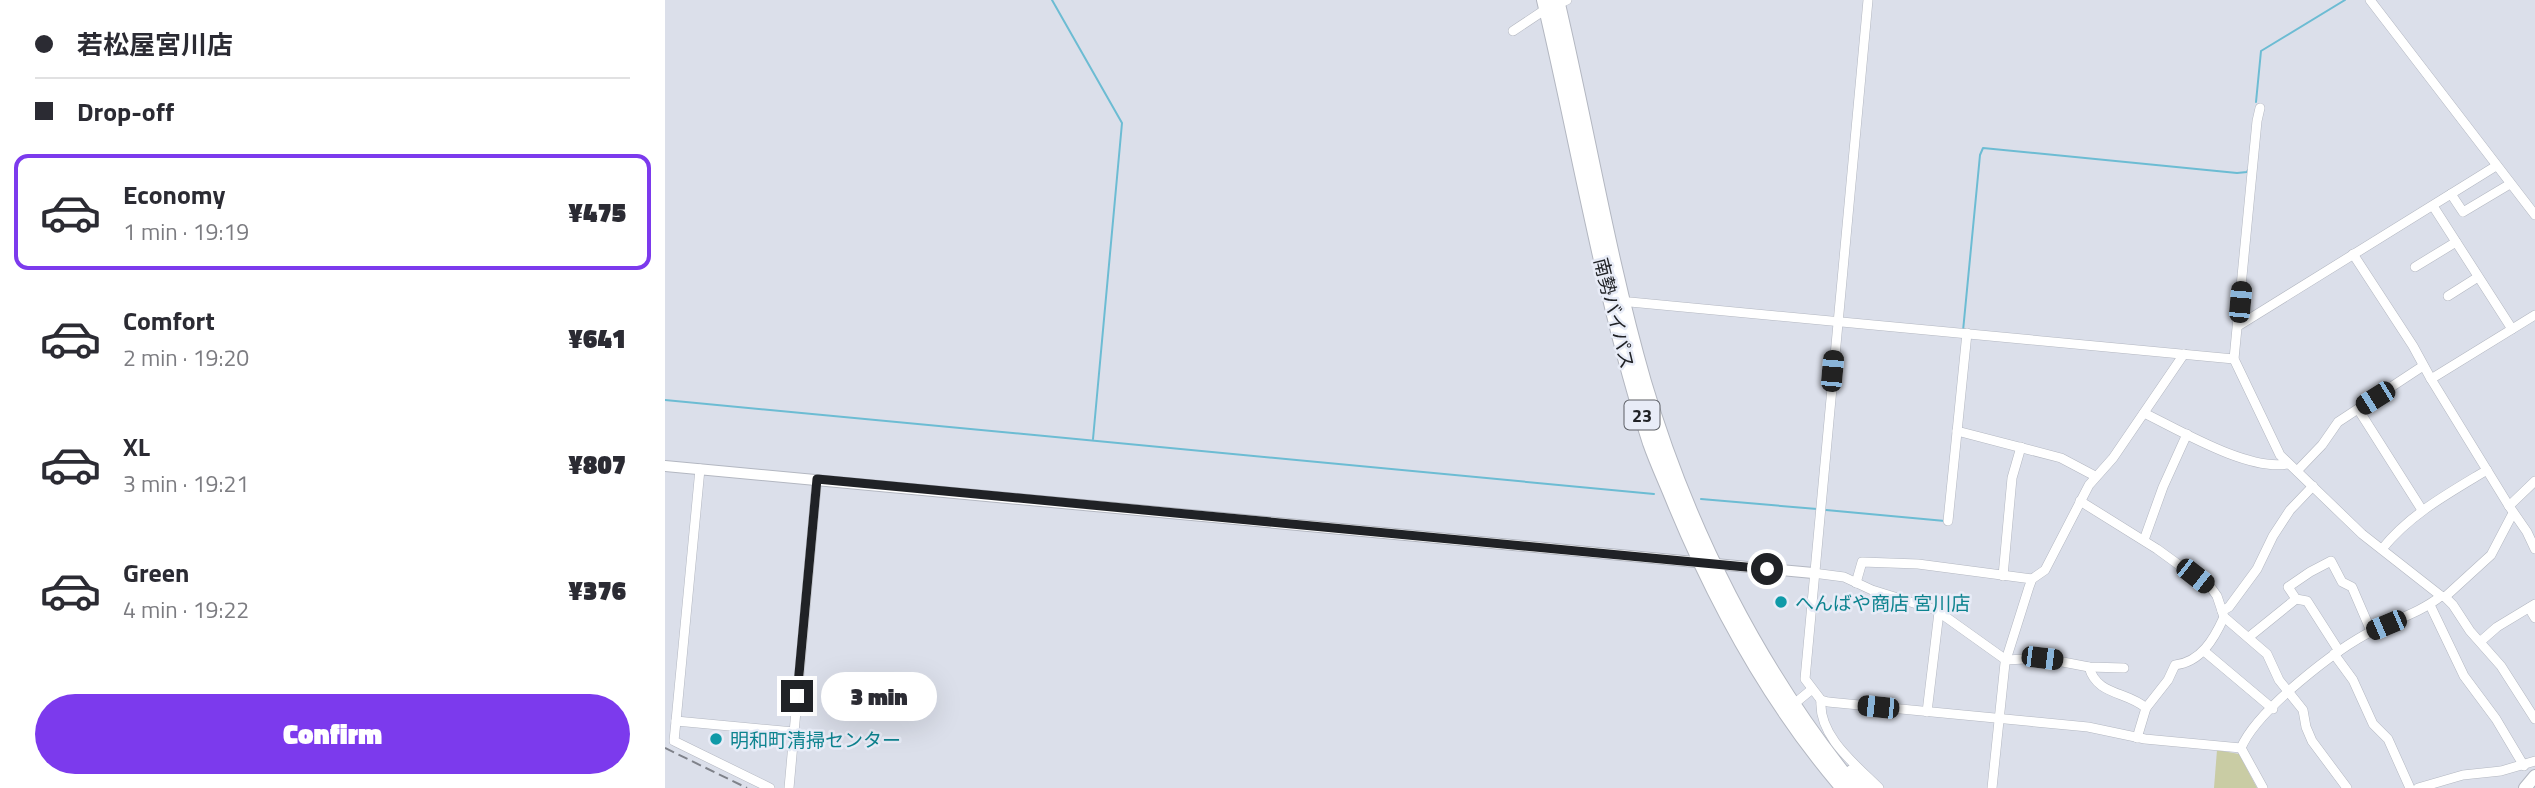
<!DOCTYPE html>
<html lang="en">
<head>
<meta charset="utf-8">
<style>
	body { margin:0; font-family:"Titillium Web","Noto Sans JP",sans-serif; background:#f7f7f7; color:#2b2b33; height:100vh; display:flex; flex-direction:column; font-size:26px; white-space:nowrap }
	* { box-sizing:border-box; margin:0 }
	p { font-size:23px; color:#7c7c81 }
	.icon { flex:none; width:38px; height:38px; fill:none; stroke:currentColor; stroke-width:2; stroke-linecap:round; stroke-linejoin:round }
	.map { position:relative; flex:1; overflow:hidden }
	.side { display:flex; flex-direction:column; background:#fff; width:665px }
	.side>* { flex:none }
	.banner { display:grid; align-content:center; height:154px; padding:0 35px; background:#fff }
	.end { position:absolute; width:32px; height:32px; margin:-16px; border:9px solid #202226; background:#fff; box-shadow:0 0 0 4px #fff }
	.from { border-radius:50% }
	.bubble { position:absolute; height:49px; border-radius:24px; background:#fff; box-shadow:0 7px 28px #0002; font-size:23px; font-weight:800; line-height:49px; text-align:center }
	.car { position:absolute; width:21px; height:42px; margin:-21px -10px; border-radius:9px; box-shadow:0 0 5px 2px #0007; background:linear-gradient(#222 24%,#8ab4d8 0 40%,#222 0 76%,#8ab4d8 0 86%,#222 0) }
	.banner b { display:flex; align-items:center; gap:24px; height:66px; font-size:26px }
	.banner b+b { border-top:2px solid #e1e1e2 }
	.banner i { width:18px; height:18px; background:#2b2b33 }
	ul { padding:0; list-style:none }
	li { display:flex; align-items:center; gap:21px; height:116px; margin:0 14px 10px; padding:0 21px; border:4px solid transparent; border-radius:14px }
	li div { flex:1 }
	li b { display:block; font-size:26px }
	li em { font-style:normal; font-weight:800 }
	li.active { border-color:#7c3aed }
	li>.icon { width:63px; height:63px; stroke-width:1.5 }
	.primary-button { display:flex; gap:14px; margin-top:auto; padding:14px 35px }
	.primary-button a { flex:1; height:80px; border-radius:42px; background:#7c3aed; color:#fff; font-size:28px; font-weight:800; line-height:80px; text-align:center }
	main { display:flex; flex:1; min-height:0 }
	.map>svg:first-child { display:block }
</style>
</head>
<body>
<main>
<section class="side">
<div class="banner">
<b><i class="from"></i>若松屋宮川店</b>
<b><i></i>Drop-off</b>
</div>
<ul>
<li class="active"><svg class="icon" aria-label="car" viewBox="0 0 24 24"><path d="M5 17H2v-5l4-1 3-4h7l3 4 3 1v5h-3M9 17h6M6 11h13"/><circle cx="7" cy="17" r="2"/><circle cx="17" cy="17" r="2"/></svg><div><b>Economy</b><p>1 min · 19:19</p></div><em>¥475</em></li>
<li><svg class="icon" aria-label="car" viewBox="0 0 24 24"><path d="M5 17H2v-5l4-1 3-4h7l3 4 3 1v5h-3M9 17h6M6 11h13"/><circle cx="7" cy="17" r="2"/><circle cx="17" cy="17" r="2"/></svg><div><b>Comfort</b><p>2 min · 19:20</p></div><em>¥641</em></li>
<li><svg class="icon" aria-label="car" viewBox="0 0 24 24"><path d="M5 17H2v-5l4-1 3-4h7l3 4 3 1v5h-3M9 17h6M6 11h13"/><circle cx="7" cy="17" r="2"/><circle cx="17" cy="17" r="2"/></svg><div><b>XL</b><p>3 min · 19:21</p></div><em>¥807</em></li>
<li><svg class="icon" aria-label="car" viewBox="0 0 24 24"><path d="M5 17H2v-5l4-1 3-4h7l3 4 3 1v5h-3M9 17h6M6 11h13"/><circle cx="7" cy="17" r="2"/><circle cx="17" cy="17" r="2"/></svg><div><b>Green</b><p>4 min · 19:22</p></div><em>¥376</em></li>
</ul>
<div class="primary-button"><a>Confirm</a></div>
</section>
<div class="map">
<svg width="1870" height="788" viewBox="0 0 1870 788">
	<rect width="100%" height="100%" fill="#dbdfea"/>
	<path fill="#c9cca4" d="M1552 750 1574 754 1592 788H1549Z"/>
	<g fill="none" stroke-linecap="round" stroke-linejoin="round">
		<g stroke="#6cbcd3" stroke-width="2">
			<path d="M387 0 457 123 428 439"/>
			<path d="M1591 102 1596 51 1680 0"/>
			<path d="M1298 331 1315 155 1318 148 1572 173 1582 172 1583 170"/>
			<path d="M0 400 989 494"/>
			<path d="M1036 499 1152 509"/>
			<path d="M1161 510 1280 521"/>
		</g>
		<g stroke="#b3b7c1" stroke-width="10">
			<g id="minor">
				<path d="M1203 0 1140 679 1156 700 1163 702 1423 727 1480 739 1576 748"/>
				<path d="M1705 0 1870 215"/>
				<path d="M848 31 881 9 902 0"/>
				<path d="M1595 108 1592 121 1569 359 1615 455 1697 534 1776 596"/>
				<path d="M1786 194 1798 212 1845 184"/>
				<path d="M1768 206 1847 329"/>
				<path d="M1688 254 1748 346 1766 379 1844 506"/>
				<path d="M1750 267 1791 242"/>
				<path d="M1783 296 1813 277"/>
				<path d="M965 302 1569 359"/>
				<path d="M1573 326 1831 166"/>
				<path d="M1766 379 1870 315"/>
				<path d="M1693 409 1757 510"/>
				<path d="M1479 413C1516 431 1583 471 1622 464"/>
				<path d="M1292 431 1396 458 1430 476"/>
				<path d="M35 469 11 721 129 732"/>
				<path d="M1632 471 1657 445 1673 422 1758 366"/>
				<path d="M1870 481 1844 506 1862 532 1870 549"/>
				<path d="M1415 501 1492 549 1547 589 1552 596 1559 617 1602 654 1614 680 1638 710 1641 727 1647 741 1682 788"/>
				<path d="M1283 521 1302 333"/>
				<path d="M1479 540 1498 487 1522 434"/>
				<path d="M1717 549C1745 514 1784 493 1822 470"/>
				<path d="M1148 573 1179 577 1207 590 1271 610 1341 660 1377 658 1424 667 1459 668"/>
				<path d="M1338 576 1347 478 1356 447"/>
				<path d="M1191 583 1197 562 1253 564 1367 579"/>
				<path d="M1780 597 1788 605 1805 631 1836 666 1870 719"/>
				<path d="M1765 605 1799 676 1831 719 1859 766"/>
				<path d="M1864 608 1870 618"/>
				<path d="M1557 611 1564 607 1592 569 1608 536 1625 510 1648 486"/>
				<path d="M1584 637 1631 599"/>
				<path d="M1816 641 1832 627 1870 604"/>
				<path d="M1539 651 1608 709"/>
				<path d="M1674 651 1642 601 1631 599 1623 587 1645 572 1666 561 1677 582 1687 587 1706 631"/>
				<path d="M1669 654 1688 680 1708 724 1723 739 1745 788"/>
				<path d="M1424 667C1432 696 1462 691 1481 708"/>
				<path d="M1156 700C1153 736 1191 765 1214 788"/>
				<path d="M1129 704 1146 690"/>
				<path d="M1262 712 1274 612"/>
				<path d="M11 721 9 741 105 788"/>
				<path d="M1472 738 1481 708 1503 680 1510 665C1536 662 1549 639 1559 617"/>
				<path d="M1576 748C1592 710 1671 649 1709 630 1732 619 1756 612 1776 596L1780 597 1826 555 1848 513"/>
				<path d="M1576 748 1598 788"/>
				<path d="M124 788 152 479"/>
				<path d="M1327 788 1340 663 1364 587 1367 579 1380 570 1424 485 1448 458 1519 354"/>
				<path d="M1753 788 1798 775 1836 771 1870 761"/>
			</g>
		</g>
		<g stroke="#b3b7c1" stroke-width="12">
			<path id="tertiary" d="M0 466 1148 573"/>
		</g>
		<g stroke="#b3b7c1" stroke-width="14">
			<path id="secondary" d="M1860 788 1870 776"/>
		</g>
		<g stroke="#b3b7c1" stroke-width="16">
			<g id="trunk">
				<path d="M879 0C914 147 938 298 985 443 992 463 1001 482 1009 502 1051 604 1105 703 1178 788"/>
				<path d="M892 0C922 127 943 257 979 382 1022 528 1094 671 1190 788"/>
				<path d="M1187 772 1204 788"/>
			</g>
		</g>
		<use href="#minor" stroke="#fff" stroke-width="9"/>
		<use href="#tertiary" stroke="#fff" stroke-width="10"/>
		<use href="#secondary" stroke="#fff" stroke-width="12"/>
		<use href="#trunk" stroke="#fff" stroke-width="14"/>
		<path stroke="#7f828a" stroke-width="2" stroke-dasharray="10 5" stroke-linecap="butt" d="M0 748 82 788"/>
	</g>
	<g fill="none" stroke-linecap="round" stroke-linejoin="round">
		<path stroke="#202226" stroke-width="9" d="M132 696 152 479 1102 569"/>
	</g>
	<g fill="#0f9aa8" stroke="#e8ecf7" stroke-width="2.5">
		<circle cx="1116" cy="602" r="7"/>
		<circle cx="51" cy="739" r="7"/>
	</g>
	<g text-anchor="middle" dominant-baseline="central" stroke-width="5" stroke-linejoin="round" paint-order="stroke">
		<rect fill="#e8ecf7" stroke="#5c5f65" stroke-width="2" x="959.5" y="400.5" width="35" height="29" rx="5"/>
		<g font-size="18" font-weight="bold" fill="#202226">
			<text x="977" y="415">23</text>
		</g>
		<g font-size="19" fill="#202226" stroke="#e8ecf7">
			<text transform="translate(950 313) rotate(76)">南勢バイパス</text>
		</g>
		<g font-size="19" fill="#0d838f" stroke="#e8ecf7" text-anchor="start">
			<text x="1130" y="602">へんばや商店 宮川店</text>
			<text x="65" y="739">明和町清掃センター</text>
		</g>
	</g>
</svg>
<i class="end from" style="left:1102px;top:569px"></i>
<i class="end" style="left:132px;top:696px"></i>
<div class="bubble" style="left:156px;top:672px;width:116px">3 min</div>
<i class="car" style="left:1575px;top:302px;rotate:5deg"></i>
<i class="car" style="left:1167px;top:371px;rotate:5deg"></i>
<i class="car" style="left:1710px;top:398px;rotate:238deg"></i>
<i class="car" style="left:1530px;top:576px;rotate:128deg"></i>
<i class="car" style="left:1721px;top:625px;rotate:247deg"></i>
<i class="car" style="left:1377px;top:658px;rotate:97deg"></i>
<i class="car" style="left:1213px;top:707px;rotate:276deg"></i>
</div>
</main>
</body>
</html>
